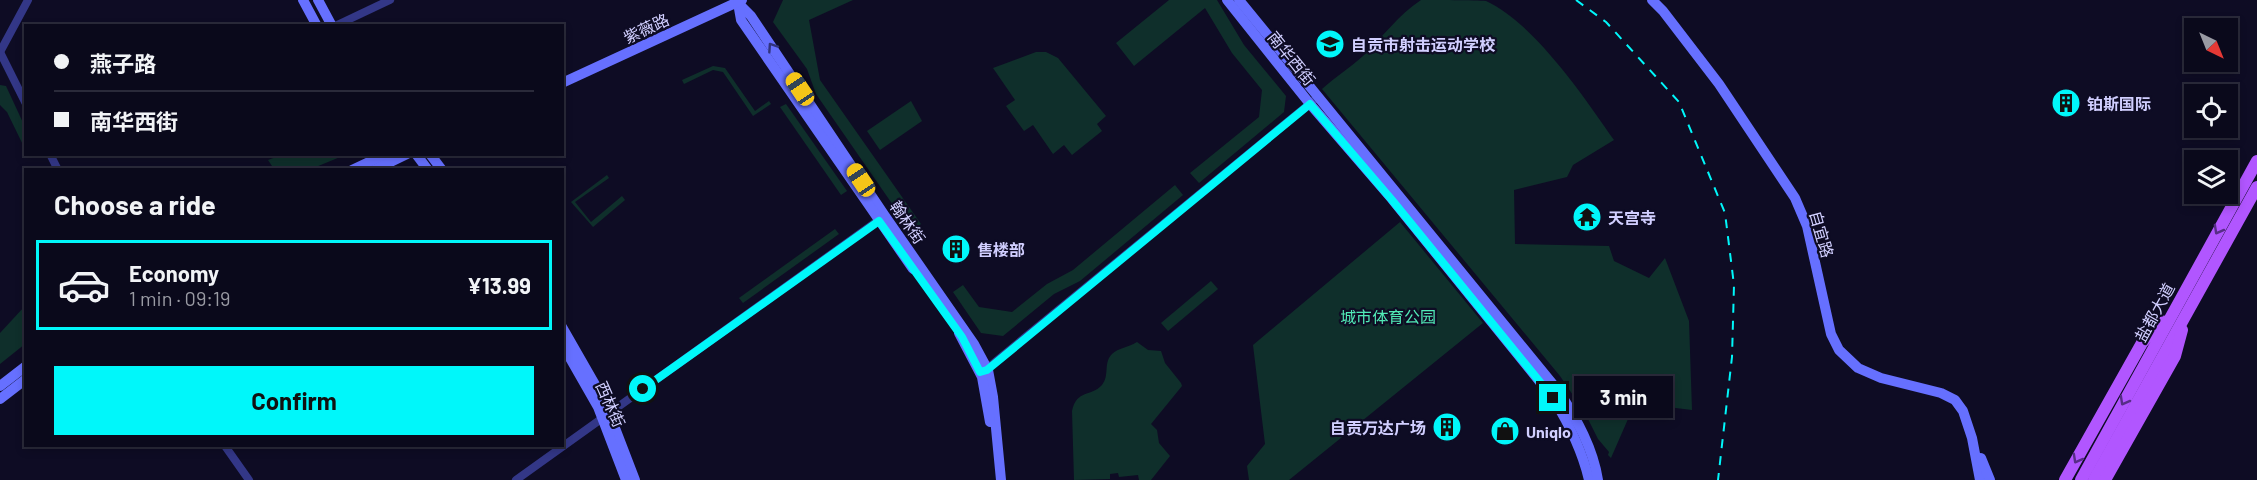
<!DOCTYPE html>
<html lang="en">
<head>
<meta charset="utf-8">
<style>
	body { margin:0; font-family:Barlow,"Noto Sans SC",sans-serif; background:#181728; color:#f1f3f6; height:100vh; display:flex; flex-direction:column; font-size:22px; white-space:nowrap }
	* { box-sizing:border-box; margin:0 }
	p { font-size:20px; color:#999aa3 }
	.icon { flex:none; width:33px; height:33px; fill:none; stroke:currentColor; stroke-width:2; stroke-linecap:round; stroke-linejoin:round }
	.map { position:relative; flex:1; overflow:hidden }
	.panel { position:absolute; left:24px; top:168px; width:540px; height:279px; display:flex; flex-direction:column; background:#0a091b; border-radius:0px; box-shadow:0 3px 9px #0003,0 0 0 2px #2a2a3a }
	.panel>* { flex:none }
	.banner { position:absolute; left:24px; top:24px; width:540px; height:132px; border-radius:0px; box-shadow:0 3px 9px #0003,0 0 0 2px #2a2a3a; display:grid; align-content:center; height:132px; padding:0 30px; background:#0a091b }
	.needle { width:39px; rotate:137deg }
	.tools { position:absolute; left:2184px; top:18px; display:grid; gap:12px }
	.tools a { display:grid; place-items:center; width:54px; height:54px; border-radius:0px; background:#0a091b; box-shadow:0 3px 9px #0003,0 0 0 2px #2a2a3a; font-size:30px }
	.end { position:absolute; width:27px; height:27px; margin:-14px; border:8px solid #00f7fa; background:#111; box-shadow:0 0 0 3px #111 }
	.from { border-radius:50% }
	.bubble { position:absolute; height:42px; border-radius:0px; background:#0a091b; box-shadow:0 3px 9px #0003,0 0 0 2px #2a2a3a; font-size:20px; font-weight:700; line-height:42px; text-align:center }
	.car { position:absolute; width:18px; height:36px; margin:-18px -9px; border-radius:8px; box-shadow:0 0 4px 2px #0007; background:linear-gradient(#f5c518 24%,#345 0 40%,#f5c518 0 76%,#345 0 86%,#f5c518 0) }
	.banner b { display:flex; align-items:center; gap:21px; height:57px; font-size:22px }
	.banner b+b { border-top:2px solid #2a2a3a }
	.banner i { width:15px; height:15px; background:#f1f3f6 }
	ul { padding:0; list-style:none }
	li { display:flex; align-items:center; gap:18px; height:90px; margin:0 12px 9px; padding:0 18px; border:3px solid transparent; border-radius:0px }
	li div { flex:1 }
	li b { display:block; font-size:22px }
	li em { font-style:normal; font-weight:700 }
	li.selected { border-color:#00f7fa }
	li>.icon { width:54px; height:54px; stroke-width:1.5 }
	h2 { padding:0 30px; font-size:27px; line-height:72px }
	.button { display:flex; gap:12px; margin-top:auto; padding:12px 30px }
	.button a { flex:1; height:69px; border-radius:0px; background:#00f7fa; color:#111; font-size:24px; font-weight:700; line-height:69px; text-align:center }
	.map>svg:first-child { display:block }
</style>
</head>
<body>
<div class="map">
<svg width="2257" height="480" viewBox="0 0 2257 480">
	<rect width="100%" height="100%" fill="#0e0c24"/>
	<g fill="#0f2f2b">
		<path d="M783 0H853L809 20 820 80 921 224 911 231 816 94 807 69 773 22Z"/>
		<path d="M1169 0H1217L1244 45 1286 96 1284 112 1199 183 1190 173 1259 117 1262 90 1232 53 1205 8 1134 66 1116 43Z"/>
		<path d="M1421 0C1434 0 1476 0 1486 1 1534 23 1584 97 1614 140L1573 165 1567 177 1514 190 1515 244 1609 246 1614 261 1649 278 1665 258 1689 321 1692 410 1635 403 1611 458 1608 455 1609 452 1598 439 1585 413 1560 376 1322 89C1335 77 1350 68 1363 56 1382 38 1398 15 1421 0Z"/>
		<path d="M1036 52H1046L1058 58 1106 116 1097 124 1102 131 1072 155 1064 145 1053 154 1033 125 1024 131 1006 106 1015 100 993 68Z"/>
		<path d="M713 66 725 68 755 111 769 101 771 104 753 116 723 72 713 70 684 84 682 80Z"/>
		<path d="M0 85 6 86 25 127V149L7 112 0 105Z"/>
		<path d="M911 101 922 121 880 150 867 131Z"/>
		<path d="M786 104 847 191 841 195 780 107Z"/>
		<path d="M284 154H345V155L311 169H274L268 160Z"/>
		<path d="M607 175 609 178 575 202 591 222 622 196 625 200 593 227 571 202Z"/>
		<path d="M1175 185 1183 195 1080 281 1054 294 1003 336 981 333 953 292 963 285 979 307 1012 312 1047 284 1073 270Z"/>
		<path d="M1400 222 1483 323 1289 480H1249L1247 466 1265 444 1253 345Z"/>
		<path d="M835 229 839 234 743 303 739 298Z"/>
		<path d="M1211 281 1218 289 1168 331 1161 323Z"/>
		<path d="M25 306V344L0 364V333Z"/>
		<path d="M1137 342 1148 350 1161 351 1165 363 1181 383 1182 386 1151 424 1157 430 1159 443 1170 456 1151 480H1139L1138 475 1119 477 1118 473 1110 474V479L1074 480 1072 411C1077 389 1091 397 1102 385 1110 375 1103 363 1112 354 1118 348 1129 347 1137 342Z"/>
	</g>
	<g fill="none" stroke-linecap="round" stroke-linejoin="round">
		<g stroke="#333787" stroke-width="8">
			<path d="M335 26 390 0"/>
			<path d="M0 52 28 0"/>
			<path d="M0 52 26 104"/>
			<path d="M50 154 58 170"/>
			<path d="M984 371 1313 101"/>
			<path d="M225 446 249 480"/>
			<path d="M516 480 883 217"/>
		</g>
		<g stroke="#6670ff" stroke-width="10">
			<path d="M303 0 317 26"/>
			<path d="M318 0 332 26"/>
			<path d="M1227 0 1310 104 1392 199 1553 398C1569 424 1582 450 1589 480"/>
			<path d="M1239 0 1560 393C1577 420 1593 448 1598 480"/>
			<path d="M1652 0 1663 11 1719 84 1795 198 1807 226 1831 334 1839 350 1858 368 1881 378 1941 393 1955 400 1963 411 1972 438 1980 480"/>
			<path d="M737 2 751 16 885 216 974 344 988 370 993 397 1001 480"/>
			<path d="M738 3 741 20 913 269"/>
			<path d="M562 83 742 0"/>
			<path d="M416 154 428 170"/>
			<path d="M430 154 442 170"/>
			<path d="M352 170 386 154"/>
			<path d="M374 170 407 154"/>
			<path d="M562 327 605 402 635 480"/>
			<path d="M959 333 982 377 990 422"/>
			<path d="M562 344 598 407 626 480"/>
			<path d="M0 386 26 366"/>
			<path d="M0 399 26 379"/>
			<path d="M1981 458 1990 480"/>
		</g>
		<g stroke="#b156ff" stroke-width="12">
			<path d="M2065 480 2142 343 2162 321"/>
			<path d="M2081 480 2257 161"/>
			<path d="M2094 480 2257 187"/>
			<path d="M2105 480 2175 356 2182 330"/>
		</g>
		<path stroke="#00f7fa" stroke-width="2" stroke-dasharray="9 8" stroke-linecap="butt" d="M1576 0 1606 22 1679 102 1725 213 1734 285 1732 357 1718 480"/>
	</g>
	<defs><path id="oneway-chevron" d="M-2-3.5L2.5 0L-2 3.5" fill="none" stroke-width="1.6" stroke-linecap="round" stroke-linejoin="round" transform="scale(1.5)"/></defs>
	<use stroke="#31347c" href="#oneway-chevron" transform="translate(772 47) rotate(-124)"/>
	<g stroke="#572d87">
		<use href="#oneway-chevron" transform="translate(2218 230) rotate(119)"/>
		<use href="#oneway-chevron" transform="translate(2124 401) rotate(119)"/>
		<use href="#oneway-chevron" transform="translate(2077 459) rotate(119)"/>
	</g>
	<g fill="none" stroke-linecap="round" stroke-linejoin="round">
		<path stroke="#00f7fa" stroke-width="8" d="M643 389 879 221 962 337 980 372 987 370 1310 104 1392 200 1553 398"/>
	</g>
	<defs>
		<g id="school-disc" transform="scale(1.5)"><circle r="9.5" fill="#00f7fa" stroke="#0e0c24"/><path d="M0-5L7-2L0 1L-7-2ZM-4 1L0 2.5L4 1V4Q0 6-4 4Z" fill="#111"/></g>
		<g id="building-disc" transform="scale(1.5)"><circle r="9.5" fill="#00f7fa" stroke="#0e0c24"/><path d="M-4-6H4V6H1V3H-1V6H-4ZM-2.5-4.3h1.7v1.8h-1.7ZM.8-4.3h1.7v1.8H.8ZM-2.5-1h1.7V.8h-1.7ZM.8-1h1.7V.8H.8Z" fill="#111"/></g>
		<g id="temple-disc" transform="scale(1.5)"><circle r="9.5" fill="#00f7fa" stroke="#0e0c24"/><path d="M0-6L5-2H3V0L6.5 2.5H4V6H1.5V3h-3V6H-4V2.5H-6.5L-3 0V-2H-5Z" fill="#111"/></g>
		<g id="shop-disc" transform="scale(1.5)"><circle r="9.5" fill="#00f7fa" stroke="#0e0c24"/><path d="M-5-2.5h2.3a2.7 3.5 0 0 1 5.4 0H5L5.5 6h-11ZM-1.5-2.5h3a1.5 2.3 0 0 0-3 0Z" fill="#111"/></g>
	</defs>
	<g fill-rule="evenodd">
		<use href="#school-disc" x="1330" y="44"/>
		<use href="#building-disc" x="2066" y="103"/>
		<use href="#temple-disc" x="1587" y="217"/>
		<use href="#building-disc" x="956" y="249"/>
		<use href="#building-disc" x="1447" y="427"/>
		<use href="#shop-disc" x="1505" y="431"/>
	</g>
	<g text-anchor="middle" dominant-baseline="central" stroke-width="4.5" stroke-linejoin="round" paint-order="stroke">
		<g font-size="16" fill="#d1cfff" stroke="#0e0c24">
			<text transform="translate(646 28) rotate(-25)">紫薇路</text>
			<text transform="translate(1292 58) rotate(51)">南华西街</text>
			<text transform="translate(908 222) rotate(55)">翰林街</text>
			<text transform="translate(1822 234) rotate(74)">自宜路</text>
			<text transform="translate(2154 312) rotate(-61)">盐都大道</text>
			<text transform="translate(611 404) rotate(66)">西林街</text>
		</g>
		<g font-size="16" font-weight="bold" fill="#d1cfff" stroke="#0e0c24" text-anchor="start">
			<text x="1351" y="44">自贡市射击运动学校</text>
			<text x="2087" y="103">铂斯国际</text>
			<text x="1608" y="217">天宫寺</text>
			<text x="977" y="249">售楼部</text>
			<text x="1426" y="427" text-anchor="end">自贡万达广场</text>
			<text x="1526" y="431">Uniqlo</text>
		</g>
		<g font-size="16" fill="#51e9b6" stroke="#0e0c24">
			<text x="1388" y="316">城市体育公园</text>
		</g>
	</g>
</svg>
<div class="tools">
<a><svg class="needle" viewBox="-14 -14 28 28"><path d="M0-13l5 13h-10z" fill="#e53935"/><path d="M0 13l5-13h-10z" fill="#999aa3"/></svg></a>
<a><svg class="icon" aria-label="locate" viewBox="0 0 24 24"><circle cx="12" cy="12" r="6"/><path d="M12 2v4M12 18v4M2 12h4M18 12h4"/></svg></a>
<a><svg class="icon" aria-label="layers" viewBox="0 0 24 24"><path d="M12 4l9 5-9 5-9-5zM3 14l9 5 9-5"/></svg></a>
</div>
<i class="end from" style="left:643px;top:389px"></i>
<i class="end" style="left:1553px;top:398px"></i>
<div class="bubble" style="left:1574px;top:376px;width:99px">3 min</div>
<i class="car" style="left:800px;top:89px;rotate:326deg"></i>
<i class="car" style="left:861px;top:180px;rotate:326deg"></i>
<div class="banner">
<b><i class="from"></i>燕子路</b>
<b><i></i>南华西街</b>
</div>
<section class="panel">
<h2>Choose a ride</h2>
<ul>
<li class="selected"><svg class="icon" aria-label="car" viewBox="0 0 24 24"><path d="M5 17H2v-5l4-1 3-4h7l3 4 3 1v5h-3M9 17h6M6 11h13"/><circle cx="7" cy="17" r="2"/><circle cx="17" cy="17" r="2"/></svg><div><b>Economy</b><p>1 min · 09:19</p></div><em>¥13.99</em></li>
</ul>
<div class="button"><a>Confirm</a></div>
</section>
</div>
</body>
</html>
